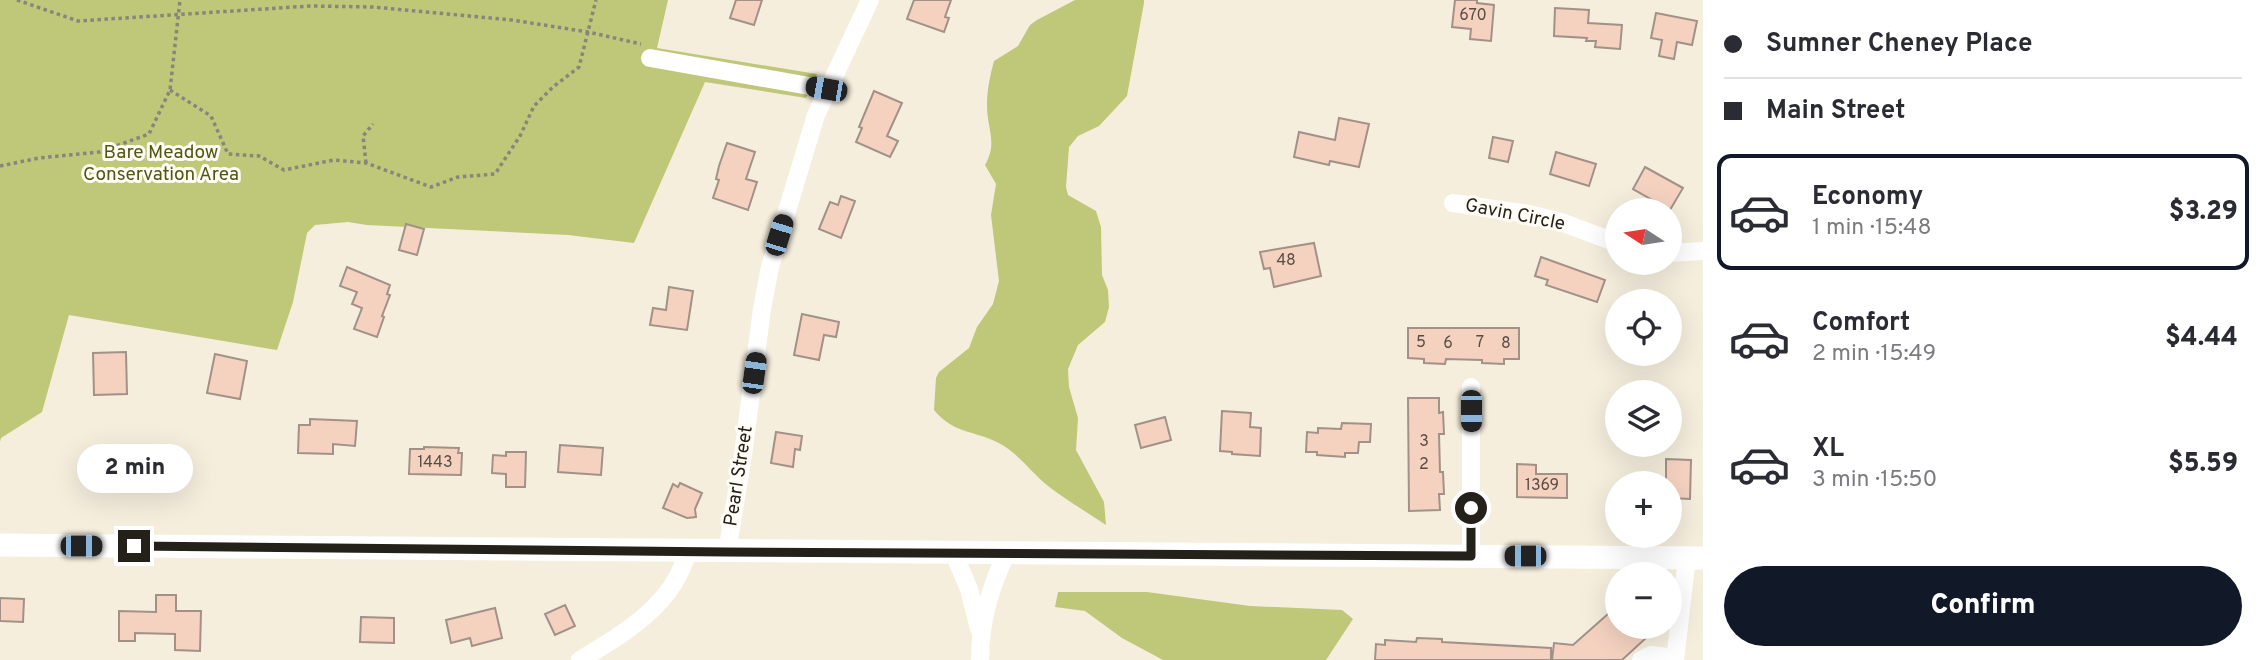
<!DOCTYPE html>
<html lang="en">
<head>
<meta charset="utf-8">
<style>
	body { margin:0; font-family:Overpass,sans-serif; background:#f2f2f3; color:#2b2b33; height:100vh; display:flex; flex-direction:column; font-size:26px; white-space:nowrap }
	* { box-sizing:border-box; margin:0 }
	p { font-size:23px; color:#7c7c81 }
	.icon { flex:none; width:38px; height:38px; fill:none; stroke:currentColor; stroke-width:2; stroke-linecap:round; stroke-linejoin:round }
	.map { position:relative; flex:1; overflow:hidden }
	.details { display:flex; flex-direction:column; background:#fff; width:560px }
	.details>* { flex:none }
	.guide { display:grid; align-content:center; height:154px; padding:0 21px; background:#fff }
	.needle { width:46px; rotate:282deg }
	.controls { position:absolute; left:1605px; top:198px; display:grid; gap:14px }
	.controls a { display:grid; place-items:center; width:77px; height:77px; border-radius:50%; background:#fff; box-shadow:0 7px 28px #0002; font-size:35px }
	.end { position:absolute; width:32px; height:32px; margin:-16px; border:9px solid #24211b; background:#fff; box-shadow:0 0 0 4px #fff }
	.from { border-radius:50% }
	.bubble { position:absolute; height:49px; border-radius:24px; background:#fff; box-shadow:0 7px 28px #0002; font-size:23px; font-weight:800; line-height:49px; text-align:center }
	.car { position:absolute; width:21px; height:42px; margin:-21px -10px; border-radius:9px; box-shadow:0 0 5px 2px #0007; background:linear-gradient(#222 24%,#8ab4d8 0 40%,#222 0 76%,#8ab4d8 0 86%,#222 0) }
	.guide b { display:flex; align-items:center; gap:24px; height:66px; font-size:26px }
	.guide b+b { border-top:2px solid #e1e1e2 }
	.guide i { width:18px; height:18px; background:#2b2b33 }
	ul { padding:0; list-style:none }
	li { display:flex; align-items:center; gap:21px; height:116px; margin:0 14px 10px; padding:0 7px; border:4px solid transparent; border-radius:14px }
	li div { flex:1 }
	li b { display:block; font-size:26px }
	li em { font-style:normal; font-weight:800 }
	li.active { border-color:#111827 }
	li>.icon { width:63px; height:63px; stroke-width:1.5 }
	.button { display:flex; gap:14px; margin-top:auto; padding:14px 21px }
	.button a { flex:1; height:80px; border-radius:42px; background:#111827; color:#fff; font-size:28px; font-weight:800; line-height:80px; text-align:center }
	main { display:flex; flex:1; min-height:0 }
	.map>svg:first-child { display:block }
</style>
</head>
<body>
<main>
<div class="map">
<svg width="1703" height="660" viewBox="0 0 1703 660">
	<rect width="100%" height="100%" fill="#f5eedd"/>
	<g fill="#bfc778">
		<path d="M0 0H668L657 48 817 74 806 98 705 82 634 243 568 235 367 225 348 222 315 225 307 233 293 302 277 350 69 315 42 412 1 438 0 442Z"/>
		<path d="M1075 0H1144V3L1127 96 1099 126 1078 136 1069 147 1066 187 1068 195 1096 211 1101 227 1102 275 1108 290 1109 307 1105 322 1078 345 1068 369 1069 387 1078 418 1076 450 1104 502 1106 525C1087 512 1066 500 1048 486 1032 473 1021 457 1004 446 979 430 955 436 934 410L936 378 939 372 969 348 977 327 993 304 999 281 991 215 996 184 985 165C998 142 987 130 987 105 987 90 990 76 994 61L1018 46 1030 25 1037 20Z"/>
		<path d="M1058 592H1147L1250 606 1342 610 1353 619 1326 660H1163L1122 638 1085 611 1055 607Z"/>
	</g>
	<g fill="#f5d2c0" stroke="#a29188" stroke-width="2">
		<path d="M736 0H762L754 25 730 18Z"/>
		<path d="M914 0H951L945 17 949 18 944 32 907 19Z"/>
		<path d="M1455 0H1477V3L1494 5 1491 41 1470 39 1471 29 1452 27Z"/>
		<path d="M1555 8 1589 10 1588 23 1622 25 1620 49 1595 47 1596 41H1586L1587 38 1554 36Z"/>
		<path d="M1656 13 1697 21 1692 45 1677 42 1674 59 1659 56 1662 40 1651 38Z"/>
		<path d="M874 91 902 103 887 136 898 141 890 157 856 142 862 128 859 127Z"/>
		<path d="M1339 118 1369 124 1359 167 1330 161 1329 165 1294 157 1299 132 1335 140Z"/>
		<path d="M1493 137 1513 141 1508 162 1489 158Z"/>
		<path d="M727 143 755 152 746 179 757 182 748 210 713 198 719 180 716 179 719 166Z"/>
		<path d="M1556 152 1596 164 1589 186 1550 174Z"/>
		<path d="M1645 167 1683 188 1670 210 1633 189Z"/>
		<path d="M841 196 855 201 841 238 819 229 830 202 838 205Z"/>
		<path d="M406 224 424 229 417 255 399 250Z"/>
		<path d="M1314 243 1321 276 1274 287 1270 268 1264 269 1260 252Z"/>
		<path d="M1541 257 1605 280 1597 302 1546 285 1548 280 1535 276Z"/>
		<path d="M347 267 390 285 387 294 390 295 382 316 384 317 377 337 354 329 362 308 352 304 357 292 340 286Z"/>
		<path d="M669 287 693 291 687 330 650 325 653 308 666 310Z"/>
		<path d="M802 314 839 322 836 337 824 335 819 360 794 355Z"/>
		<path d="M1408 328H1519V359H1504V364L1482 363V360L1446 359 1445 364 1424 363V359L1408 358Z"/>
		<path d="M126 352 127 394 94 395 93 353Z"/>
		<path d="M215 354 247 361 240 399 207 393Z"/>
		<path d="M1408 398H1439V413L1443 412 1444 434H1439L1440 472H1443L1444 494H1439L1440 510 1409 511Z"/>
		<path d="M1222 411 1251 413 1250 427 1261 428 1260 456 1232 454V452L1220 451Z"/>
		<path d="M1165 417 1171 440 1141 448 1135 425Z"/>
		<path d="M310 419 357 421 355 446 333 444V454L298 453 299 425H310Z"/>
		<path d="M1342 423 1371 424 1370 442H1359L1358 453H1345V457L1317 455V452H1306L1307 432 1318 433V428L1341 429Z"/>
		<path d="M776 432 802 436 800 450 795 449 793 467 771 463Z"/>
		<path d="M560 445 603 448 601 475 558 472Z"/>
		<path d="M424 447 459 448 458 453H462L461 475 409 474 410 449H424Z"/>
		<path d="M506 452H526L525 487H506V474L492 473 493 455 506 456Z"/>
		<path d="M1666 459 1691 460 1690 499 1670 498V483H1666Z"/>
		<path d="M1517 464 1536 465V474H1567V498L1517 497Z"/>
		<path d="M680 483 702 493 695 509 696 517 687 518 663 508 673 484 678 487Z"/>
		<path d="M156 595H176V611H201L200 651 175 650V634L135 633V641H119V611L156 612Z"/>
		<path d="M0 598 24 599 23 622 0 621Z"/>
		<path d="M565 605 575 626 555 635 545 614Z"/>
		<path d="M1617 606V626H1636L1646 638 1622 660H1552L1554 643 1573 645Z"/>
		<path d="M495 608 502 638 472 646 470 638 451 643 446 620Z"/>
		<path d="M361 617 394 618V643L360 642Z"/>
		<path d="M1417 638 1442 639V642L1551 648V660H1375L1376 644 1385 645V640L1416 642Z"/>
	</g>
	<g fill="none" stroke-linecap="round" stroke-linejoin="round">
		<g stroke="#8a857a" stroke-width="3.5" stroke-dasharray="3.5 3.5" stroke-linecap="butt">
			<path d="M17 0 78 21 310 6 373 7 512 20 588 32 641 44"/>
			<path d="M170 90 211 116 228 154 259 156 284 170 334 160 366 163 431 187 458 177 495 174 520 136 534 106 553 87 579 67 596 0"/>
			<path d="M366 163 363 136 373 124"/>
			<path d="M0 166 39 158 99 152 149 134 170 90 180 0"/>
		</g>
		<g stroke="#fff" stroke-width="18">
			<path d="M650 58 826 89"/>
			<path d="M1453 203 1529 214 1561 222 1617 243"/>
			<path d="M1670 253 1703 251"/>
			<path d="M727 552 743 455 762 309 770 267 816 115 870 0"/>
			<path d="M953 552 969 589 979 629"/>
			<path d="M1471 556V387"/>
			<path d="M580 660C623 634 675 604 687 552"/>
			<path d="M980 660C980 621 990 588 1007 552"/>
			<path d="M1641 660 1651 655 1675 658"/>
			<path d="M1675 660 1687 558"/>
		</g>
		<path stroke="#fff" stroke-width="23" d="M0 545 1703 558"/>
	</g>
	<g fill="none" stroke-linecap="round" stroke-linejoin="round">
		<path stroke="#24211b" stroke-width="9" d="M134 546 727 552 1471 556V508"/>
	</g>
	<g text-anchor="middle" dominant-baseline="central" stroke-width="6" stroke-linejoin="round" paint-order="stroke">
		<g font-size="16" fill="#584d44">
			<text x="1473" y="16">670</text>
			<text x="1286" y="261">48</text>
			<text x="1421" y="343">5</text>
			<text x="1480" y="343">7</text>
			<text x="1448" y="344">6</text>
			<text x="1506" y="344">8</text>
			<text x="1424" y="442">3</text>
			<text x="435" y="463">1443</text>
			<text x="1424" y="465">2</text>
			<text x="1542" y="486">1369</text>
		</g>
		<g font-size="19" fill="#525613" stroke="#fefcf5">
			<text x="161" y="153">Bare Meadow<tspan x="161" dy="22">Conservation Area</tspan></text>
		</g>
		<g font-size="19" fill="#24211b" stroke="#fefcf5">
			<text transform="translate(1515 215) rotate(11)">Gavin Circle</text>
			<text transform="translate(739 476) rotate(-81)">Pearl Street</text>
		</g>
	</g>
</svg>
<div class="controls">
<a><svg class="needle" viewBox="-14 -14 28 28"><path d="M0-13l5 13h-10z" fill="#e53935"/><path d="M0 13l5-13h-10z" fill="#7c7c81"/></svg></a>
<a><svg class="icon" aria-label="locate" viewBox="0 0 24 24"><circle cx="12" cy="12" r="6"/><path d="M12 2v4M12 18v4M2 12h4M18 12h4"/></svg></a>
<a><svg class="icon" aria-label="layers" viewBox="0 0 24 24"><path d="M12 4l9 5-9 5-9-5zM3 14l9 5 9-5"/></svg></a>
<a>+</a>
<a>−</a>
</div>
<i class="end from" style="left:1471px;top:508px"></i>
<i class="end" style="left:134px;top:546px"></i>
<div class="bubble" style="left:77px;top:444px;width:116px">2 min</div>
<i class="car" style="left:826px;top:89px;rotate:280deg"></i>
<i class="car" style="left:779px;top:235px;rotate:17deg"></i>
<i class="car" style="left:754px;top:373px;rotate:8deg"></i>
<i class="car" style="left:1471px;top:411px;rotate:180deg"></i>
<i class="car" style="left:81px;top:546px;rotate:90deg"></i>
<i class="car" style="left:1525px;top:556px;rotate:270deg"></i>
</div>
<section class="details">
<div class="guide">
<b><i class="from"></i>Sumner Cheney Place</b>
<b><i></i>Main Street</b>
</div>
<ul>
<li class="active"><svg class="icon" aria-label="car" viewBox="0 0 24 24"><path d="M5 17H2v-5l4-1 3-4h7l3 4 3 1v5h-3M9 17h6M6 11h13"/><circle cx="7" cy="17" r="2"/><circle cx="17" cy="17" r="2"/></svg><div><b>Economy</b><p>1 min · 15:48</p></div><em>$3.29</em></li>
<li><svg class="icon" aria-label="car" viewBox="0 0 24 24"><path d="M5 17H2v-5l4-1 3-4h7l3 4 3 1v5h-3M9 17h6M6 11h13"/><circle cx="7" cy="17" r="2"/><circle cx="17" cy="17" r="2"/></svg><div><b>Comfort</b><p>2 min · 15:49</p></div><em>$4.44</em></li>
<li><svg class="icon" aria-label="car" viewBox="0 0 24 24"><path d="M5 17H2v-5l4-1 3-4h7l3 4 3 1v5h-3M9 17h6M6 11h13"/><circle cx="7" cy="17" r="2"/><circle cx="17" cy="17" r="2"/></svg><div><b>XL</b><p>3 min · 15:50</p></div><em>$5.59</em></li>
</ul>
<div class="button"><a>Confirm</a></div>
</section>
</main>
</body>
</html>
